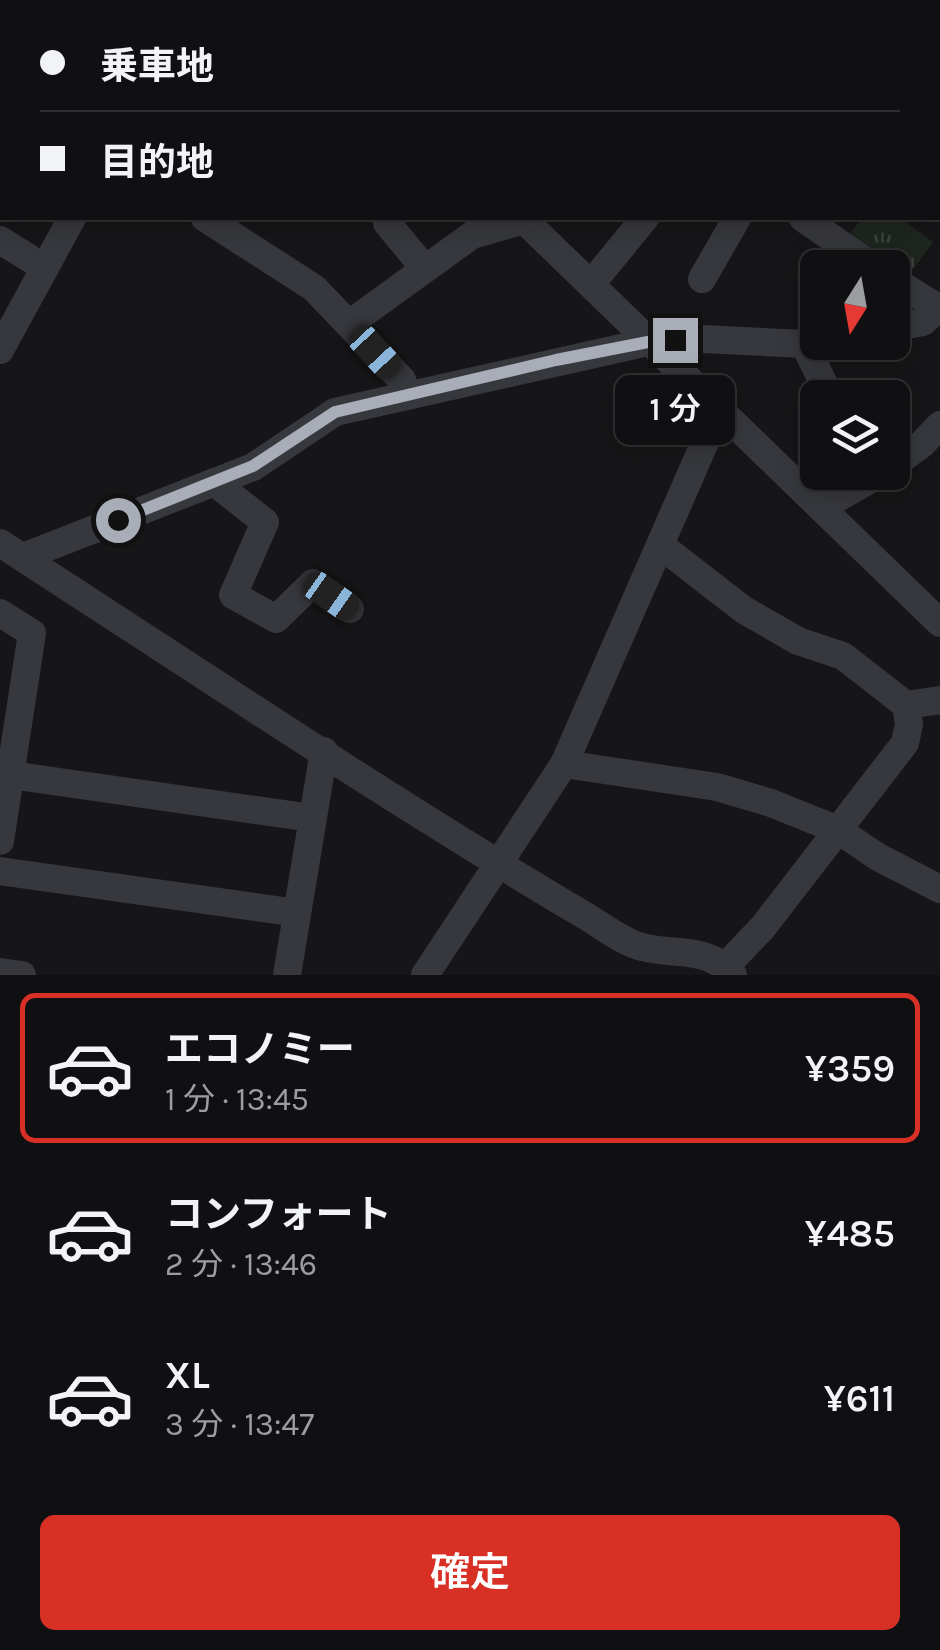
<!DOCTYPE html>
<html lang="ja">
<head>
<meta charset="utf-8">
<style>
	body { margin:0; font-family:Karla,"Noto Sans JP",sans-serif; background:#19191b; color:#f1f3f6; height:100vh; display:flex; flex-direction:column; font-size:38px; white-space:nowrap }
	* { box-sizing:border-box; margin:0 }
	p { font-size:32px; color:#9c9d9f }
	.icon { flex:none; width:55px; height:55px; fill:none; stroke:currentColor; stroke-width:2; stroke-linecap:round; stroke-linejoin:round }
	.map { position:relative; height:975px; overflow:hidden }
	.details { display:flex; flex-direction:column; background:#101012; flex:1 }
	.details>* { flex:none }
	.hud { position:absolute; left:0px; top:0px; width:940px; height:220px; box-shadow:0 5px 25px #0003,0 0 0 2px #303032; display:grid; align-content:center; height:220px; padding:0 40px; background:#101012 }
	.needle { width:65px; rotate:191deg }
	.tools { position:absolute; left:800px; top:250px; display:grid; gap:20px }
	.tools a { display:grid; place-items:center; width:110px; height:110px; border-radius:15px; background:#101012; box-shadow:0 5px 25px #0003,0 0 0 2px #303032; font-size:50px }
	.end { position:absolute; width:45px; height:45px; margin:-22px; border:12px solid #a8adb8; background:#111; box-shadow:0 0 0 5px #111 }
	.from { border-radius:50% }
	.bubble { position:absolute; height:70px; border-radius:15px; background:#101012; box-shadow:0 5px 25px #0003,0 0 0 2px #303032; font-size:32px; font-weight:600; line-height:70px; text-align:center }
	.car { position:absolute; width:30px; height:60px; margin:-30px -15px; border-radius:12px; box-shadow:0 0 8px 2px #0007; background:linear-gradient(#222 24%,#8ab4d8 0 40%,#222 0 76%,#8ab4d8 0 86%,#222 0) }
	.hud b { display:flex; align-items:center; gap:35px; height:95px; font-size:38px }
	.hud b+b { border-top:2px solid #303032 }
	.hud i { width:25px; height:25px; background:#f1f3f6 }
	ul { padding:18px 0 0; list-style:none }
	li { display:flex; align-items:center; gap:30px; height:150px; margin:0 20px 15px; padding:0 20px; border:5px solid transparent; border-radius:15px }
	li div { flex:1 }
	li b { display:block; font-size:38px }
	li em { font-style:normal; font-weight:600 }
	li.current { border-color:#d93025 }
	li>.icon { width:90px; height:90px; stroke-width:1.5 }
	.button { display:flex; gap:20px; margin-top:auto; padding:20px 40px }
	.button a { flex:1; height:115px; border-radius:15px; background:#d93025; color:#fff; font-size:40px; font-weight:600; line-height:115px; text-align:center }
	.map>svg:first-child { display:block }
</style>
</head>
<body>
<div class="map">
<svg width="940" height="975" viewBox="0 0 940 975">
	<defs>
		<pattern id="park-tufts" width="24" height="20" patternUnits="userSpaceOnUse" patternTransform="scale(2.5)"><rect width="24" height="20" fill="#1e261f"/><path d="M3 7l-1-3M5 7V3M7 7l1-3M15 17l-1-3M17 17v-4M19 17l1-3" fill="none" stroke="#3c433d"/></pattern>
		<pattern id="building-cross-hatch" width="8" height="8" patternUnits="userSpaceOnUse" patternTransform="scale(2.5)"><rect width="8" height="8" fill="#404145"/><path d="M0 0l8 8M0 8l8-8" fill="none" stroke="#595a5e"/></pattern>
	</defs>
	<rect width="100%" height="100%" fill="#161618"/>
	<path fill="url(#park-tufts)" d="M862 218H900L933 242 907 277 849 235Z"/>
	<path fill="url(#building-cross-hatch)" stroke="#303034" stroke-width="2.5" d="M938 83 940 85V130L938 128Z"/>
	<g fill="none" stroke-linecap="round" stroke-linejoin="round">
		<g stroke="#37383d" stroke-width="28">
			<path d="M44 0 48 2"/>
			<path d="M296 0 299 2"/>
			<path d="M890 0 896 2"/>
			<path d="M189 2 190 0"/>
			<path d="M368 2 370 0"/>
			<path d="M532 2 534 0"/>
			<path d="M763 2 765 0"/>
			<path d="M938 13 940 11"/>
			<path d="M938 44 940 46"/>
			<path d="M0 86 2 82"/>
			<path d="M0 131 2 132"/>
			<path d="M205 218 314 288 402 380 408 396"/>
			<path d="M522 218 940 623"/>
			<path d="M803 218 875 268"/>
			<path d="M387 223 425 269"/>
			<path d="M0 240 45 268"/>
			<path d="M702 279 737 218"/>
			<path d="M892 279 940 309"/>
			<path d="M591 284 645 218"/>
			<path d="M349 324 472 235 525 220"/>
			<path d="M892 328 923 322 938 308"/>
			<path d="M804 344 831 398"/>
			<path d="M0 350 72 218"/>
			<path d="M892 466 922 444 940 425"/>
			<path d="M214 482 265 522 233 595 276 619 313 583 350 609"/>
			<path d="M822 507 883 472"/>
			<path d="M0 543C195 669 389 800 589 918 605 928 623 942 642 947 675 956 707 945 733 975"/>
			<path d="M660 545 744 610 798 641 843 656 906 705 909 724 905 743 763 927 725 967"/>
			<path d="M23 557 253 467 335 412 648 342 702 339 804 344 818 342"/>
			<path d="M0 613 32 633 0 841"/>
			<path d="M906 705 940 700"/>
			<path d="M564 764 717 787 771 803 838 830 878 857 940 889"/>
			<path d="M10 775 312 818"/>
			<path d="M0 871 297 913"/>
			<path d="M0 972 22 975"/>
			<path d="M287 975 324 751"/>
			<path d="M425 975 564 764 719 410"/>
		</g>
	</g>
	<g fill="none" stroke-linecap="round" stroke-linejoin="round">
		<path stroke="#a8adb8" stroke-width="12" d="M118 520 253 466 335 412 556 360 648 342 675 340"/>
	</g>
</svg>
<div class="tools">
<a><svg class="needle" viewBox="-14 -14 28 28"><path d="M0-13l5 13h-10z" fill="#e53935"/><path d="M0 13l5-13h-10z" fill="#9c9d9f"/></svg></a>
<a><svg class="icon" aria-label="layers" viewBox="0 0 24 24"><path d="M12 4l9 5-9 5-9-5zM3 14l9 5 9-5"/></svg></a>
</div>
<i class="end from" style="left:118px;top:520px"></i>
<i class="end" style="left:675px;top:340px"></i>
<div class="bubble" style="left:615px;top:375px;width:120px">1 分</div>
<i class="car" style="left:375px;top:352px;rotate:137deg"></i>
<i class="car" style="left:331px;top:596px;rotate:125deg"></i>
<div class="hud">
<b><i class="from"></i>乗車地</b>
<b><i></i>目的地</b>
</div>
</div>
<section class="details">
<ul>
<li class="current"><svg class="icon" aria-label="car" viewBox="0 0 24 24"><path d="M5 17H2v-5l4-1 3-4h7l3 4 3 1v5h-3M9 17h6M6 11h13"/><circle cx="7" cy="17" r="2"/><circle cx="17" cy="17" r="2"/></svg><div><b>エコノミー</b><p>1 分 · 13:45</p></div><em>¥359</em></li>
<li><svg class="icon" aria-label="car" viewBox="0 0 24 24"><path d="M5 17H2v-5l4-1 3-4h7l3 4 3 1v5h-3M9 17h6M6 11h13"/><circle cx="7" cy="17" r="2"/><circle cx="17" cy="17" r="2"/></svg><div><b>コンフォート</b><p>2 分 · 13:46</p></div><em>¥485</em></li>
<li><svg class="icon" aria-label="car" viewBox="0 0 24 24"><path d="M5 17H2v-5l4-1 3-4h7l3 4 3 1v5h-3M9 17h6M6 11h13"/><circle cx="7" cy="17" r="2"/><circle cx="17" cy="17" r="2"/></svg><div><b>XL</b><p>3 分 · 13:47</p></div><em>¥611</em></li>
</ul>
<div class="button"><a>確定</a></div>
</section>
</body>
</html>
